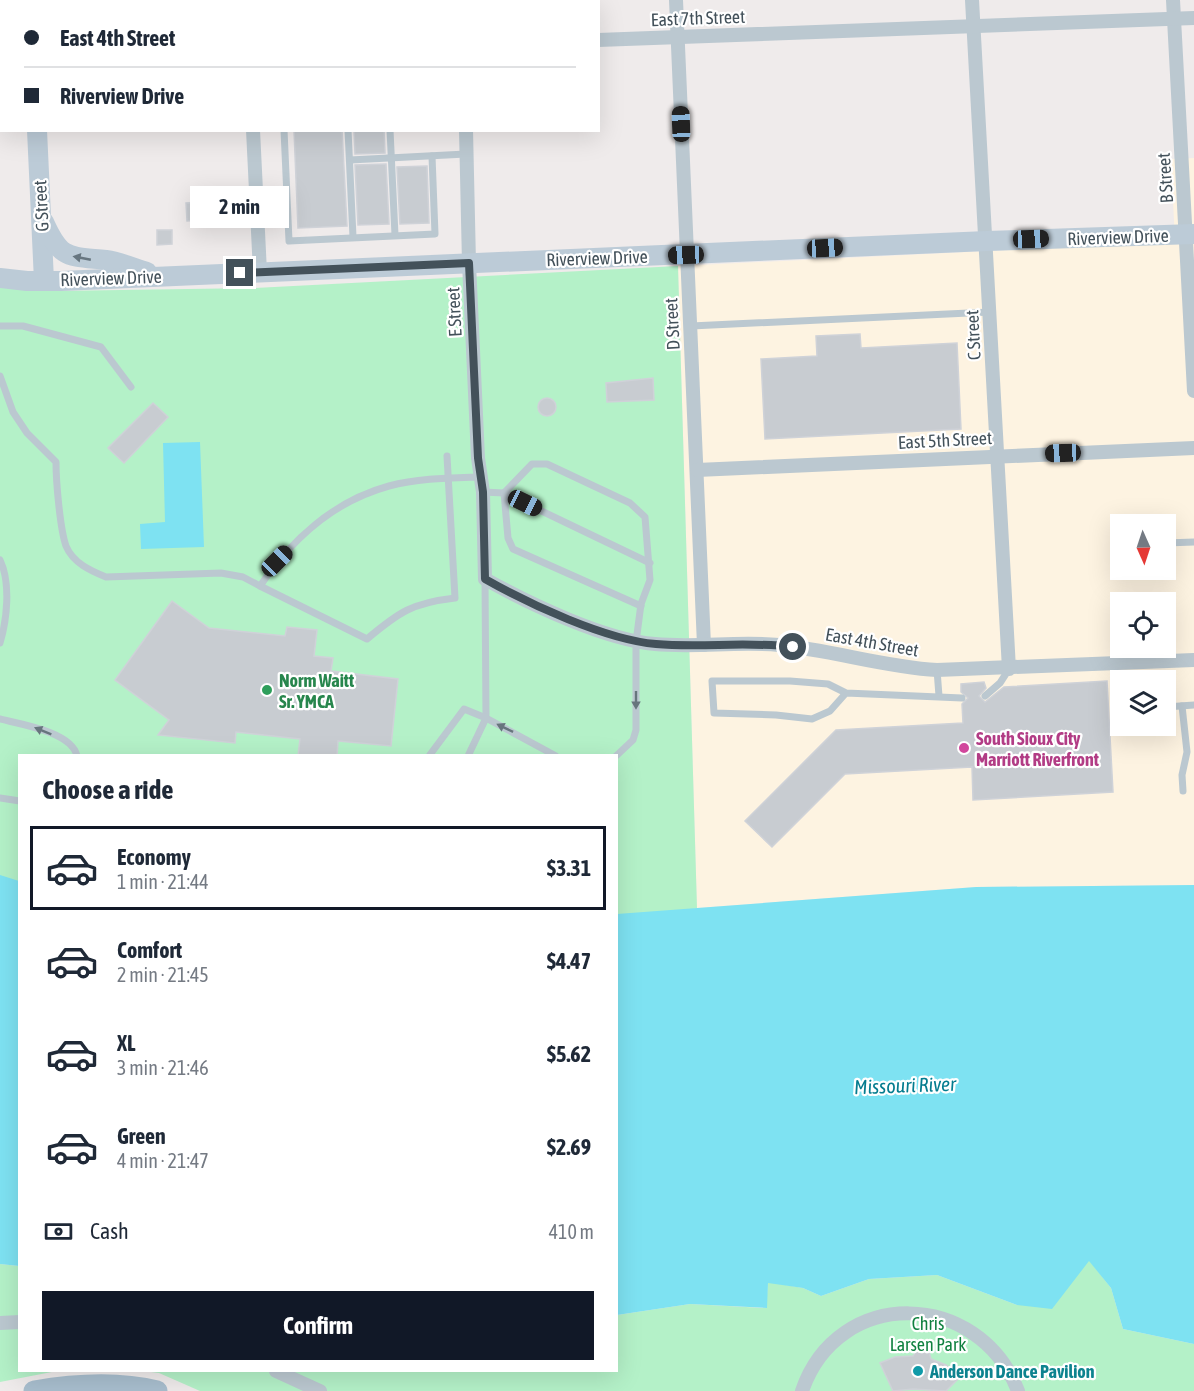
<!DOCTYPE html>
<html lang="en">
<head>
<meta charset="utf-8">
<style>
	body { margin:0; font-family:"Asap Condensed",sans-serif; background:#f6f6f7; color:#1f2937; height:100vh; display:flex; flex-direction:column; font-size:22px; white-space:nowrap }
	* { box-sizing:border-box; margin:0 }
	p { font-size:20px; color:#747a83 }
	.icon { flex:none; width:33px; height:33px; fill:none; stroke:currentColor; stroke-width:2; stroke-linecap:round; stroke-linejoin:round }
	.map { position:relative; flex:1; overflow:hidden }
	.side { position:absolute; left:18px; top:754px; width:600px; height:618px; display:flex; flex-direction:column; background:#fff; border-radius:0px; box-shadow:0 6px 24px #0002 }
	.side>* { flex:none }
	.guide { position:absolute; left:0px; top:0px; width:600px; height:132px; box-shadow:0 6px 24px #0002; display:grid; align-content:center; height:132px; padding:0 24px; background:#fff }
	.needle { width:39px; rotate:177deg }
	.fabs { position:absolute; left:1110px; top:514px; display:grid; gap:12px }
	.fabs a { display:grid; place-items:center; width:66px; height:66px; border-radius:0px; background:#fff; box-shadow:0 6px 24px #0002; font-size:30px }
	.end { position:absolute; width:27px; height:27px; margin:-14px; border:8px solid #43515a; background:#fff; box-shadow:0 0 0 3px #fff }
	.from { border-radius:50% }
	.bubble { position:absolute; height:42px; border-radius:0px; background:#fff; box-shadow:0 6px 24px #0002; font-size:20px; font-weight:700; line-height:42px; text-align:center }
	.car { position:absolute; width:18px; height:36px; margin:-18px -9px; border-radius:8px; box-shadow:0 0 4px 2px #0007; background:linear-gradient(#222 24%,#8ab4d8 0 40%,#222 0 76%,#8ab4d8 0 86%,#222 0) }
	.guide b { display:flex; align-items:center; gap:21px; height:57px; font-size:22px }
	.guide b+b { border-top:2px solid #e0e1e3 }
	.guide i { width:15px; height:15px; background:#1f2937 }
	ul { padding:0; list-style:none }
	li { display:flex; align-items:center; gap:18px; height:84px; margin:0 12px 9px; padding:0 12px; border:3px solid transparent; border-radius:0px }
	li div { flex:1 }
	li b { display:block; font-size:22px }
	li em { font-style:normal; font-weight:700 }
	li.selected { border-color:#111827 }
	li>.icon { width:54px; height:54px; stroke-width:1.5 }
	h2 { padding:0 24px; font-size:27px; line-height:72px }
	.pay { display:flex; align-items:center; gap:15px; height:66px; padding:0 24px; font-size:22px }
	.pay p { margin-inline-start:auto }
	.button { display:flex; gap:12px; margin-top:auto; padding:12px 24px }
	.button a { flex:1; height:69px; border-radius:0px; background:#111827; color:#fff; font-size:24px; font-weight:700; line-height:69px; text-align:center }
	.map>svg:first-child { display:block }
</style>
</head>
<body>
<div class="map">
<svg width="1194" height="1391" viewBox="0 0 1194 1391">
	<rect width="100%" height="100%" fill="#efebeb"/>
	<path fill="#fdf3e1" fill-rule="evenodd" d="M1194 158V885L976 887 697 908 678 266 1175 242 1171 159ZM1120 525H1166V570H1120ZM1120 603H1166V648H1120ZM1120 681H1166V726H1120Z"/>
	<g fill="#b4f1c8">
		<path d="M678 266 697 908 617 928 616 756H20L19 953 0 948V285L54 291 255 288Z"/>
		<path d="M1089 1260 1111 1288 1123 1329 1194 1344V1391H200L159 1373 143 1371H616L617 1315 690 1304 766 1308 768 1282 803 1288 821 1296 869 1279 937 1275 1017 1305Z"/>
		<path d="M0 1264 19 1266 20 1371H57L0 1382Z"/>
	</g>
	<g fill="#7ee2f2">
		<path d="M200 442 204 547 141 549 140 524 165 522 163 443Z"/>
		<path d="M0 875 19 881V1266L0 1264Z"/>
		<path d="M1194 885V1344L1123 1329 1111 1288 1089 1261 1052 1309 1017 1305 937 1275 869 1279 821 1296 803 1288 768 1283 767 1308 690 1304 617 1315V914L976 887Z"/>
	</g>
	<g fill="#c8ccd1" stroke="#cfd2d8" stroke-width="1.5">
		<path d="M294 130H342L347 226 298 228Z"/>
		<path d="M354 130H384L385 153 355 154Z"/>
		<path d="M386 164 389 224 358 225 355 165Z"/>
		<path d="M427 166 429 223 400 224 397 167Z"/>
		<path d="M215 201 216 219 187 221 186 203Z"/>
		<path d="M157 230H172V244L157 245Z"/>
		<path d="M860 334 861 348 957 343 961 429 765 439 761 359 817 356 816 336Z"/>
		<path d="M653 378 654 400 607 402 606 383Z"/>
		<circle cx="547" cy="407" r="9"/>
		<path d="M153 403 168 417 124 463 108 448Z"/>
		<path d="M172 601 209 628 285 636 287 627 317 630 314 656 333 658 331 671 398 679 391 746 338 741 337 756H298L300 739 236 732 235 743 158 735 169 720 115 680Z"/>
		<path d="M1107 681 1113 792 973 800 972 767 845 774 772 847 745 821 836 730 963 723 962 704 968 698 961 692V684L984 682 986 688 979 696 985 702 1004 687Z"/>
		<path d="M924 1349 929 1352 931 1359 946 1365 960 1377 946 1391 913 1389 893 1391 880 1363 895 1357 913 1356 917 1350Z"/>
	</g>
	<g fill="none" stroke-linecap="round" stroke-linejoin="round">
		<g stroke="#bbc8d0" stroke-width="7">
			<path d="M284 130 289 241 435 234 432 156"/>
			<path d="M348 130 353 237"/>
			<path d="M390 130 395 235"/>
			<path d="M350 160 466 154"/>
			<path d="M0 326H23L101 347 131 387"/>
			<path d="M691 326 990 312"/>
			<path d="M0 376 13 412 27 433 56 462C56 481 60 529 66 546 73 563 91 571 106 577L221 573 243 577 260 586C291 540 334 501 389 486 419 478 451 478 481 477"/>
			<path d="M483 492 504 493 532 464H547L630 503 645 517 650 580 641 604 636 642V730L633 740 616 756"/>
			<path d="M504 493 508 538 513 549 641 606"/>
			<path d="M504 493 650 563"/>
			<path d="M1166 543 1194 542"/>
			<path d="M0 560C11 583 7 620 0 643"/>
			<path d="M485 579 486 718 556 756"/>
			<path d="M260 586 367 639C399 612 412 603 455 598L447 456"/>
			<path d="M937 670 939 696"/>
			<path d="M846 693 830 711 812 719 776 715 714 713 712 681H790L828 684 846 693 962 698"/>
			<path d="M985 696 1000 683 1009 669"/>
			<path d="M1182 706 1187 752 1182 775 1183 791"/>
			<path d="M1166 707 1194 705"/>
			<path d="M0 719C20 724 72 732 77 756"/>
			<path d="M429 756 464 709 486 718 468 756"/>
			<path d="M0 798 20 801"/>
		</g>
		<g stroke="#bbc8d0" stroke-width="14">
			<path d="M246 0V2"/>
			<path d="M461 0 462 2"/>
			<path d="M676 0 704 645"/>
			<path d="M972 0 1009 669"/>
			<path d="M1173 0 1194 391"/>
			<path d="M598 40 1194 18"/>
			<path d="M0 66H2"/>
			<path d="M253 130 260 272"/>
			<path d="M466 130 469 263 478 458 483 492 485 579C530 604 605 640 655 644 696 648 738 641 779 645 832 650 884 667 937 670L1194 660"/>
			<path d="M697 470 1194 448"/>
			<path d="M0 1323 20 1322"/>
			<path d="M276 1371 320 1391"/>
			<path d="M802 1391C838 1286 979 1289 1018 1391"/>
		</g>
		<g stroke="#bccbd7" stroke-width="20">
			<path d="M31 0V2"/>
			<path d="M37 130 44 281"/>
			<path d="M44 222C61 260 68 256 106 260 120 262 134 268 147 272"/>
			<path d="M0 278 27 281H61L987 241 1194 234"/>
		</g>
		<path stroke="#a8bece" stroke-width="21" d="M34 1391C75 1384 117 1381 157 1391"/>
	</g>
	<defs><path id="oneway-solid" d="M-6-.8H1V-3.2L6.5 0L1 3.2V.8H-6Z" transform="scale(1.5)"/></defs>
	<use fill="#677680" href="#oneway-solid" transform="translate(82 258) rotate(-169)"/>
	<g fill="#67757d">
		<use href="#oneway-solid" transform="translate(636 700) rotate(90)"/>
		<use href="#oneway-solid" transform="translate(505 728) rotate(-154)"/>
		<use href="#oneway-solid" transform="translate(43 731) rotate(-158)"/>
	</g>
	<g fill="none" stroke-linecap="round" stroke-linejoin="round">
		<path stroke="#43515a" stroke-width="8" d="M240 273 469 263 478 458 483 492 485 579C529 604 606 640 656 644 701 648 748 641 793 647"/>
	</g>
	<circle fill="#2e9e5b" stroke="#fff" stroke-width="2" cx="267" cy="690" r="6"/>
	<circle fill="#d1479c" stroke="#fff" stroke-width="2" cx="964" cy="748" r="6"/>
	<circle fill="#0f9aa8" stroke="#fff" stroke-width="2" cx="918" cy="1371" r="6"/>
	<g text-anchor="middle" dominant-baseline="central" stroke-width="4.5" stroke-linejoin="round" paint-order="stroke">
		<g font-size="18" fill="#43515a" stroke="#fff">
			<text transform="translate(698 18) rotate(-2)">East 7th Street</text>
			<text transform="translate(1165 178) rotate(-94)">B Street</text>
			<text transform="translate(41 206) rotate(-93)">G Street</text>
			<text transform="translate(1118 237) rotate(-2)">Riverview Drive</text>
			<text transform="translate(597 258) rotate(-2)">Riverview Drive</text>
			<text transform="translate(111 278) rotate(-2)">Riverview Drive</text>
			<text transform="translate(454 312) rotate(-93)">E Street</text>
			<text transform="translate(672 324) rotate(-93)">D Street</text>
			<text transform="translate(973 335) rotate(-93)">C Street</text>
			<text transform="translate(945 440) rotate(-3)">East 5th Street</text>
			<text transform="translate(872 642) rotate(10)">East 4th Street</text>
		</g>
		<g font-size="18" font-weight="bold" fill="#27864d" stroke="#fff" text-anchor="start">
			<text x="279" y="680">Norm Waitt<tspan x="279" dy="21">Sr. YMCA</tspan></text>
		</g>
		<g font-size="18" font-weight="bold" fill="#b23c85" stroke="#fff" text-anchor="start">
			<text x="976" y="738">South Sioux City<tspan x="976" dy="21">Marriott Riverfront</tspan></text>
		</g>
		<g font-size="18" fill="#0f803f" stroke="#fff">
			<text x="928" y="1323">Chris<tspan x="928" dy="21">Larsen Park</tspan></text>
		</g>
		<g font-size="18" font-weight="bold" fill="#0d838f" stroke="#fff" text-anchor="start">
			<text x="930" y="1371">Anderson Dance Pavilion</text>
		</g>
		<g font-size="20" font-style="italic" fill="#047c8f" stroke="#fff">
			<text transform="translate(905 1085) rotate(-2)">Missouri River</text>
		</g>
	</g>
</svg>
<div class="fabs">
<a><svg class="needle" viewBox="-14 -14 28 28"><path d="M0-13l5 13h-10z" fill="#e53935"/><path d="M0 13l5-13h-10z" fill="#747a83"/></svg></a>
<a><svg class="icon" aria-label="locate" viewBox="0 0 24 24"><circle cx="12" cy="12" r="6"/><path d="M12 2v4M12 18v4M2 12h4M18 12h4"/></svg></a>
<a><svg class="icon" aria-label="layers" viewBox="0 0 24 24"><path d="M12 4l9 5-9 5-9-5zM3 14l9 5 9-5"/></svg></a>
</div>
<i class="end from" style="left:793px;top:647px"></i>
<i class="end" style="left:240px;top:273px"></i>
<div class="bubble" style="left:190px;top:186px;width:99px">2 min</div>
<i class="car" style="left:681px;top:124px;rotate:358deg"></i>
<i class="car" style="left:1031px;top:239px;rotate:88deg"></i>
<i class="car" style="left:825px;top:248px;rotate:87deg"></i>
<i class="car" style="left:686px;top:255px;rotate:268deg"></i>
<i class="car" style="left:1063px;top:453px;rotate:268deg"></i>
<i class="car" style="left:525px;top:503px;rotate:116deg"></i>
<i class="car" style="left:277px;top:561px;rotate:45deg"></i>
<div class="guide">
<b><i class="from"></i>East 4th Street</b>
<b><i></i>Riverview Drive</b>
</div>
<section class="side">
<h2>Choose a ride</h2>
<ul>
<li class="selected"><svg class="icon" aria-label="car" viewBox="0 0 24 24"><path d="M5 17H2v-5l4-1 3-4h7l3 4 3 1v5h-3M9 17h6M6 11h13"/><circle cx="7" cy="17" r="2"/><circle cx="17" cy="17" r="2"/></svg><div><b>Economy</b><p>1 min · 21:44</p></div><em>$3.31</em></li>
<li><svg class="icon" aria-label="car" viewBox="0 0 24 24"><path d="M5 17H2v-5l4-1 3-4h7l3 4 3 1v5h-3M9 17h6M6 11h13"/><circle cx="7" cy="17" r="2"/><circle cx="17" cy="17" r="2"/></svg><div><b>Comfort</b><p>2 min · 21:45</p></div><em>$4.47</em></li>
<li><svg class="icon" aria-label="car" viewBox="0 0 24 24"><path d="M5 17H2v-5l4-1 3-4h7l3 4 3 1v5h-3M9 17h6M6 11h13"/><circle cx="7" cy="17" r="2"/><circle cx="17" cy="17" r="2"/></svg><div><b>XL</b><p>3 min · 21:46</p></div><em>$5.62</em></li>
<li><svg class="icon" aria-label="car" viewBox="0 0 24 24"><path d="M5 17H2v-5l4-1 3-4h7l3 4 3 1v5h-3M9 17h6M6 11h13"/><circle cx="7" cy="17" r="2"/><circle cx="17" cy="17" r="2"/></svg><div><b>Green</b><p>4 min · 21:47</p></div><em>$2.69</em></li>
</ul>
<div class="pay"><svg class="icon" aria-label="cash" viewBox="0 0 24 24"><path d="M3 7h18v10H3z"/><circle cx="12" cy="12" r="2"/></svg>Cash<p>410 m</p></div>
<div class="button"><a>Confirm</a></div>
</section>
</div>
</body>
</html>
